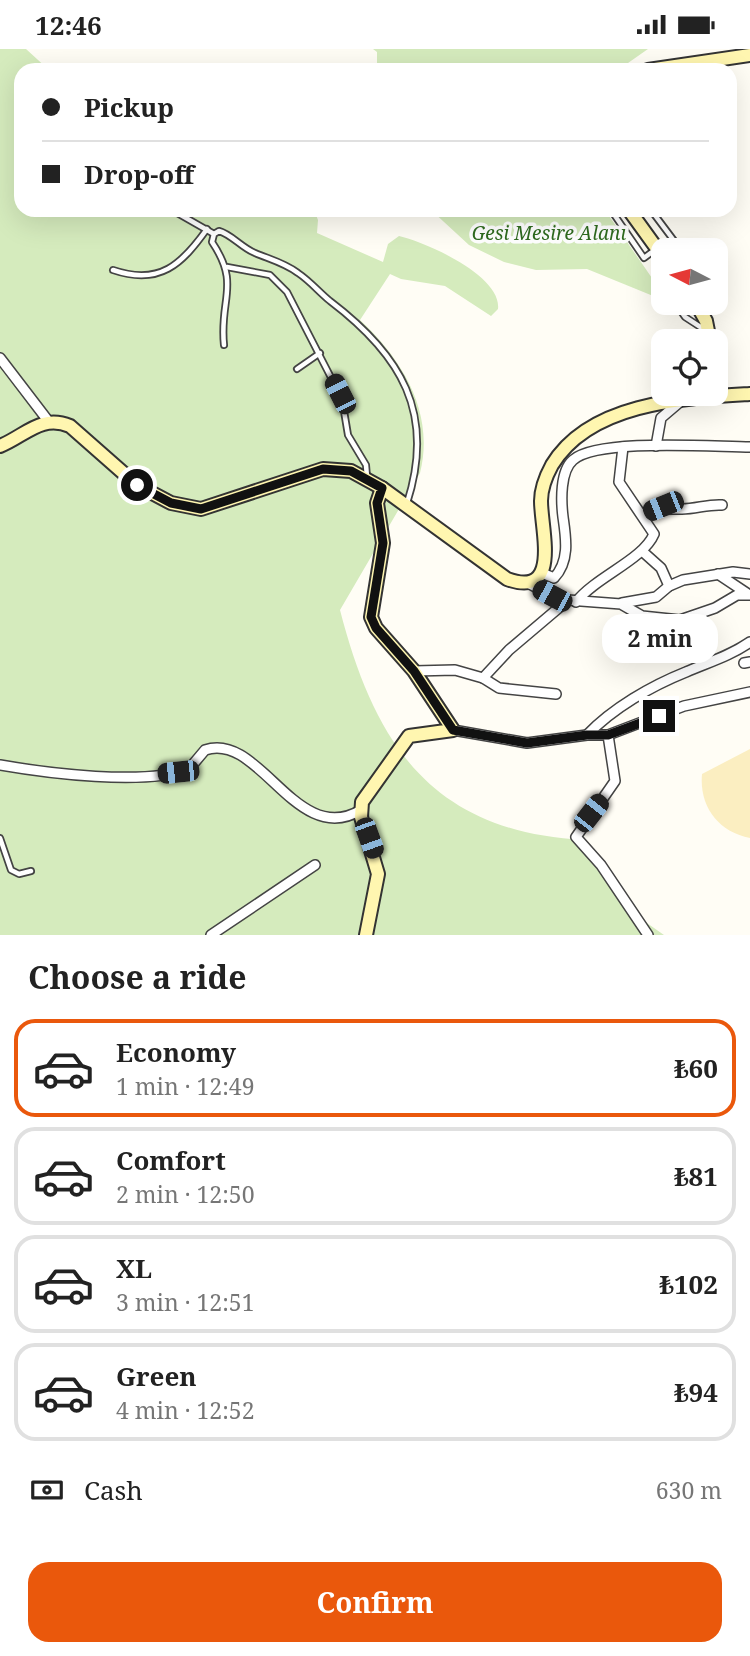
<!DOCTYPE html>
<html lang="en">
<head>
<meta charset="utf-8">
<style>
	body { margin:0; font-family:"Noto Serif",serif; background:#f2f2f2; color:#222; height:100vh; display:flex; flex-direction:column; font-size:26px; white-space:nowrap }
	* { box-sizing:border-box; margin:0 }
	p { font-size:23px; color:#767676 }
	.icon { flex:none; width:38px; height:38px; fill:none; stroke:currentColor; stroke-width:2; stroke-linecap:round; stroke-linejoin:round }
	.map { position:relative; height:886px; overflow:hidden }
	.panel { display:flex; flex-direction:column; background:#fff; flex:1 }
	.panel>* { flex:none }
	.top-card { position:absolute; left:14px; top:14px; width:723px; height:154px; border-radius:21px; box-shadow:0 7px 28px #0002; display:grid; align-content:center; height:154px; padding:0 28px; background:#fff }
	.needle { width:46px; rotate:276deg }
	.tools { position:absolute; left:651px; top:189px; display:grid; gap:14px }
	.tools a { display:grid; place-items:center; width:77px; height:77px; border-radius:14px; background:#fff; box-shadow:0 7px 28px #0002; font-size:35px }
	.end { position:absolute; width:32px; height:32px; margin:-16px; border:9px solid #111; background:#fff; box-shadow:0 0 0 4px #fff }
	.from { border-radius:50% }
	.bubble { position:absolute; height:49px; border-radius:21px; background:#fff; box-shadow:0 7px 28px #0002; font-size:23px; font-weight:700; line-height:49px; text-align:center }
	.car { position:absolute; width:21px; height:42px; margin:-21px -10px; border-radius:9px; box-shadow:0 0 5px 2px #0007; background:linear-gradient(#222 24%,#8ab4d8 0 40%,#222 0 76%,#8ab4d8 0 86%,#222 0) }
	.top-card b { display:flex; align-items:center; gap:24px; height:66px; font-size:26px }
	.top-card b+b { border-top:2px solid #e0e0e0 }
	.top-card i { width:18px; height:18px; background:#222 }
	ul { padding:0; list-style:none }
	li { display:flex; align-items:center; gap:21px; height:98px; margin:0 14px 10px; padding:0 14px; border:4px solid #e0e0e0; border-radius:21px }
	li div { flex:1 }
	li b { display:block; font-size:26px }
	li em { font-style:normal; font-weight:700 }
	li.on { border-color:#ea580c }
	li>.icon { width:63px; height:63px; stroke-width:1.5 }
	h2 { padding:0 28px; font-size:32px; line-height:84px }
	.pay { display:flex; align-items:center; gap:18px; height:77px; padding:0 28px; font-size:26px }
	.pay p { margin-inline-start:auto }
	.primary-button { display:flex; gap:14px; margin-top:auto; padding:14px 28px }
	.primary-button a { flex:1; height:80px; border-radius:21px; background:#ea580c; color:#fff; font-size:28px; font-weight:700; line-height:80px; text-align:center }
	.status { display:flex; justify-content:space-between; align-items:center; height:49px; padding:0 35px; background:#fff; direction:ltr }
	.status svg { height:19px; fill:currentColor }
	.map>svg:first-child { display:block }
</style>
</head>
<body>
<div class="status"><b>12:46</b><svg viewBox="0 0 49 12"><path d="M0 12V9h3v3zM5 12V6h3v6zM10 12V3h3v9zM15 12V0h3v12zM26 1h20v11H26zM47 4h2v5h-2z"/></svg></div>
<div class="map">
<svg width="750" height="886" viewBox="0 0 750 886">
	<rect width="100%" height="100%" fill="#fffdf5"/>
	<g fill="#d5ebbd">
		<path d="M0 0H26L49 21H21V161H314L318 171 317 184 383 213 388 195 399 187C426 193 502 227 498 260L491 267 445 237 401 230 390 225 360 271C403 311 435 364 420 424L340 561C375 697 433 783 584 791L644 872 664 886H0Z"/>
		<path d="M373 0H648L618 21H377V3Z"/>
		<path d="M431 161H605L663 245V251L587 220 536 221 504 213 469 196Z"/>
	</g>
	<path fill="#fbeec1" d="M750 700V789C718 783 699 757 702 725Z"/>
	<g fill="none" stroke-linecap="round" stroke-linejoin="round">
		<g stroke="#444" stroke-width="8">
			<g id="lane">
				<path d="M172 161 214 185"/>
				<path d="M611 161 644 209 656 200"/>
				<path d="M651 161 681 201"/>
				<path d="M227 218 270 226 287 243 342 350 348 386 366 416 367 428"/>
				<path d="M663 219 656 224 663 235"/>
				<path d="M113 221C160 237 182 215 207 180"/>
				<path d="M675 254 685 268 705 281"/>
				<path d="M224 296C219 250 241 236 212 193L214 185 219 182C231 185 242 199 255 204 269 210 285 214 298 224 310 232 319 243 330 252 401 306 436 364 407 454"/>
				<path d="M297 320 320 304"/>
				<path d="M0 789 11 821 19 825 31 822"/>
			</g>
		</g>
		<g stroke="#444" stroke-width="12">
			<g id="street">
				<path d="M0 309 49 373"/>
				<path d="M656 397 661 369 681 352"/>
				<path d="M643 465C659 459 666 460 682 460 696 460 708 455 722 456"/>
				<path d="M642 502 661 519 669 537"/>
				<path d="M542 524 554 529C570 512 566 489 563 468 561 452 560 422 573 411 598 389 714 398 750 398"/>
				<path d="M718 525 748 545"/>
				<path d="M528 534 552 547 568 551 621 555 642 567 680 571 715 559 737 546H750"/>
				<path d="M576 553C597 527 643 511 654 485L619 433 623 398"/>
				<path d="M622 554 656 548 669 537 683 531 733 523 750 525"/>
				<path d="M744 614 750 613"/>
				<path d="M414 622 455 621 483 629 509 601 568 551"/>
				<path d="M483 629 499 639 556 645"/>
				<path d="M453 681 527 694 587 686H608L684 657 750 643"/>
				<path d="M587 686C613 659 651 637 686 623 709 613 730 607 750 593"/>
				<path d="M608 686 615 732 576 788 601 816 648 886"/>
				<path d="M0 716C46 724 145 737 189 720L205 701C260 682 296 800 361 761"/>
				<path d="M211 886 315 816"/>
			</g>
		</g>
		<g stroke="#333" stroke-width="16">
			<g id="secondary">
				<path d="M648 21 750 6"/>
				<path d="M629 161 663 208"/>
				<path d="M696 254 706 272 710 292"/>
				<path d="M0 397C25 387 41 365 70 377L137 436 171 454 201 460 323 420 351 422 382 439 507 530C562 550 541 481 541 452 541 440 546 427 552 416 590 353 685 349 750 345"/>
				<path d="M366 886 378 825 361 768 362 753 409 687 453 681 414 622 376 579 371 568 383 494 377 454 382 439"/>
			</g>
		</g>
		<use href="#lane" stroke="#fff" stroke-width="4.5"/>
		<use href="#street" stroke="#fff" stroke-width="9"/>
		<use href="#secondary" stroke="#fff6b0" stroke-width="12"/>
	</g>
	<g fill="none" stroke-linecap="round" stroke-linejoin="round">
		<path stroke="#111" stroke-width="9" d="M137 436 171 454 201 460 323 420 351 422 382 439 377 454 383 494 371 568 376 579 414 622 453 681 527 694 587 686H608L659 667"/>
	</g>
	<g text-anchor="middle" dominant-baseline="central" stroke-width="7" stroke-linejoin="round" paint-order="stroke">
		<g font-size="19" font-style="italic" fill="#2f6b1f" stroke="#fff">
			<text x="549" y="184">Gesi Mesire Alanı</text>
		</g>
	</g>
</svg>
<div class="tools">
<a><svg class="needle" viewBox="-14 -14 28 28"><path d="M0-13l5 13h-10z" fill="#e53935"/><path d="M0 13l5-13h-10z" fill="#767676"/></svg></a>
<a><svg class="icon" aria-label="locate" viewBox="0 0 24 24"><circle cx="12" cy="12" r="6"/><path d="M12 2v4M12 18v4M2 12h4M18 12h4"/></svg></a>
</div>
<i class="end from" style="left:137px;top:436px"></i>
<i class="end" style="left:659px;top:667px"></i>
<div class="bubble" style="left:602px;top:565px;width:116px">2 min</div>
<i class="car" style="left:340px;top:345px;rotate:333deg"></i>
<i class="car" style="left:663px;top:457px;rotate:248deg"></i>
<i class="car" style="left:552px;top:547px;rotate:298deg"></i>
<i class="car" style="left:178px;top:723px;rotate:264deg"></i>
<i class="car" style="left:591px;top:764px;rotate:38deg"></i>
<i class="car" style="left:369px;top:789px;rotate:160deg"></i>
<div class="top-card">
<b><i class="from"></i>Pickup</b>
<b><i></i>Drop-off</b>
</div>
</div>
<section class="panel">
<h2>Choose a ride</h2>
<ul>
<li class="on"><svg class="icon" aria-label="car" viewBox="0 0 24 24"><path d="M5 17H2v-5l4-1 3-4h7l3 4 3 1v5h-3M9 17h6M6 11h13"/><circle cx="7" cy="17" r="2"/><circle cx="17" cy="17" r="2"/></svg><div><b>Economy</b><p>1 min · 12:49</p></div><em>₺60</em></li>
<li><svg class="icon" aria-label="car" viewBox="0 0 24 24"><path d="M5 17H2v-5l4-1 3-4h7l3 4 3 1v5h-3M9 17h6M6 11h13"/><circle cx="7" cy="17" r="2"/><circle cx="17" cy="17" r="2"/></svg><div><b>Comfort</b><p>2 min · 12:50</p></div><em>₺81</em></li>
<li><svg class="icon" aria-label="car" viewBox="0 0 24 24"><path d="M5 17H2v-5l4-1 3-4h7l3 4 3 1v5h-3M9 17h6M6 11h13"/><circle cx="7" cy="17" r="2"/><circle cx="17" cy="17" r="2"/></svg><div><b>XL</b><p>3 min · 12:51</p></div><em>₺102</em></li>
<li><svg class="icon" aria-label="car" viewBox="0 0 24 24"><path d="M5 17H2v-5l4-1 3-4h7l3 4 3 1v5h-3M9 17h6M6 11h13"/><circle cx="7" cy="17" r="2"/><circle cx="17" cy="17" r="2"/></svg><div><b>Green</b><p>4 min · 12:52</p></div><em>₺94</em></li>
</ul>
<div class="pay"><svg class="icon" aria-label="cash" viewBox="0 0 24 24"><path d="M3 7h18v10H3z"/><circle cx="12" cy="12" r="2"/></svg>Cash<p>630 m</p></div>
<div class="primary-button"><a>Confirm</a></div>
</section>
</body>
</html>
